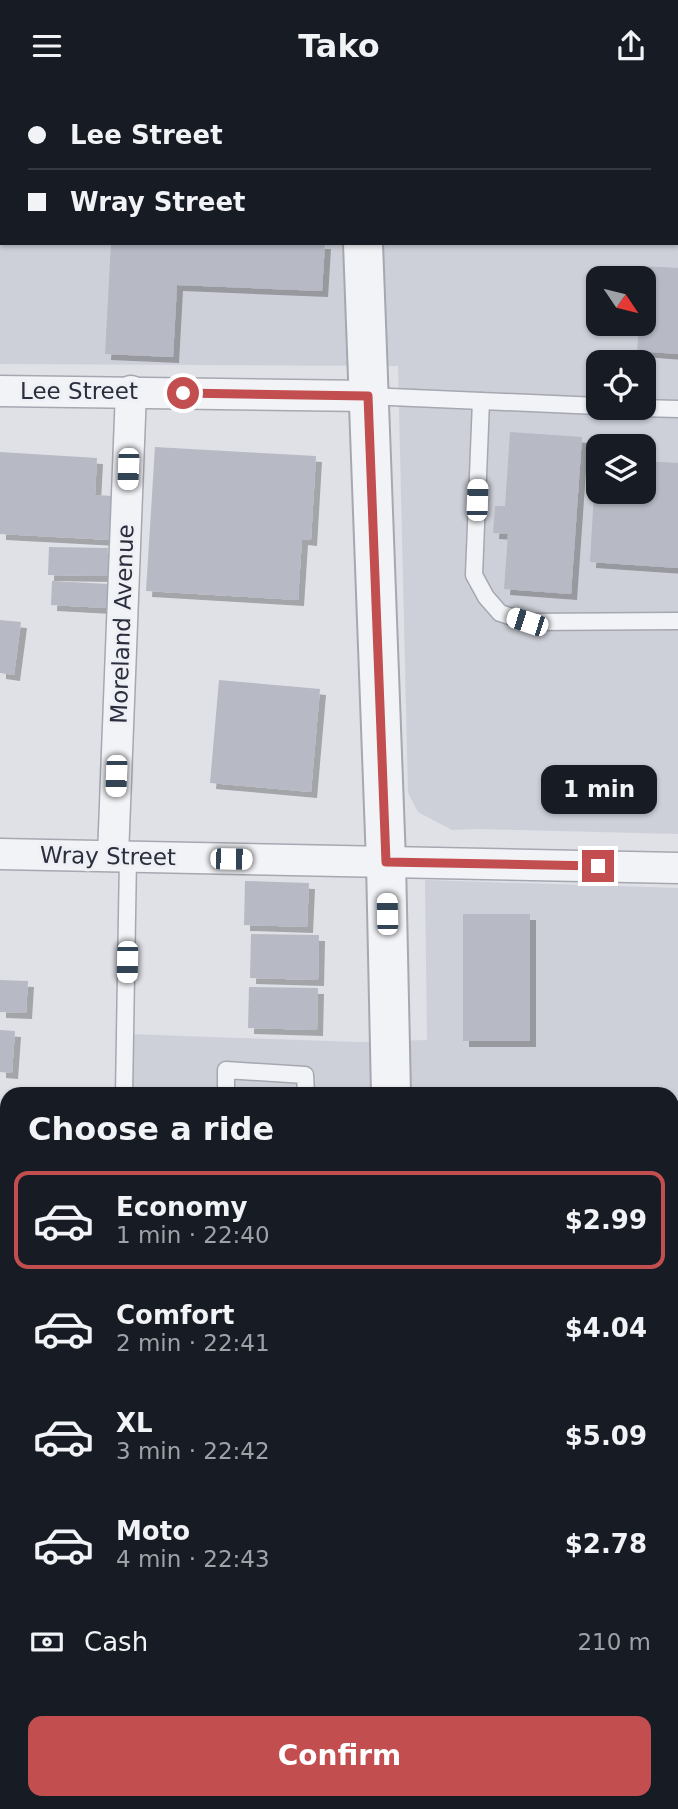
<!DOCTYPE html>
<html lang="en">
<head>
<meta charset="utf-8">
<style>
	body { margin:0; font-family:"DejaVu Sans",sans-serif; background:#20242c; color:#f1f3f6; height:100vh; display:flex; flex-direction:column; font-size:26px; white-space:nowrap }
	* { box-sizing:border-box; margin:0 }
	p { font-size:23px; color:#9ea1a6 }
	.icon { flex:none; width:38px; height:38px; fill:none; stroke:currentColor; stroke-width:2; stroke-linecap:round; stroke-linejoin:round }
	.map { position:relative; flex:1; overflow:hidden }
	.drawer { position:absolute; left:0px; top:996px; width:679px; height:723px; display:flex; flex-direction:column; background:#171b24; border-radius:21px 21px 0 0; box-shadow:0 2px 5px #0004 }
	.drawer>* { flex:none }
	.top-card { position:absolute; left:0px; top:0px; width:679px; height:154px; box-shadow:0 2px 5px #0004; display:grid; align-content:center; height:154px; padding:0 28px; background:#171b24 }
	.needle { width:46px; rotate:125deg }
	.tools { position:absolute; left:586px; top:175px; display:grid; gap:14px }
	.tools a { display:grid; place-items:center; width:70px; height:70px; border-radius:14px; background:#171b24; box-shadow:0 2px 5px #0004; font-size:35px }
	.end { position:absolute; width:32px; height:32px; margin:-16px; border:9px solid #c34e4f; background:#fff; box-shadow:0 0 0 4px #fff }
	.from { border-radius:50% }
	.bubble { position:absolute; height:49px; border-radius:14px; background:#171b24; box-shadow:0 2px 5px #0004; font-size:23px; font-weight:800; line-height:49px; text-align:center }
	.car { position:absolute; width:21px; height:42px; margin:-21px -10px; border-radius:9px; box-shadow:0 0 5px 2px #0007; background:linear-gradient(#fff 24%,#345 0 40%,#fff 0 76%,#345 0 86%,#fff 0) }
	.top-card b { display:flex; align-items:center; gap:24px; height:66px; font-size:26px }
	.top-card b+b { border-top:2px solid #363941 }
	.top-card i { width:18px; height:18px; background:#f1f3f6 }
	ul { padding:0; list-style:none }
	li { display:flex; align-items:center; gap:21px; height:98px; margin:0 14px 10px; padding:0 14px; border:4px solid transparent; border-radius:14px }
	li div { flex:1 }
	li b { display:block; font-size:26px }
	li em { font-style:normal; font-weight:800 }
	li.active { border-color:#c34e4f }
	li>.icon { width:63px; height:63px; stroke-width:1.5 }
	h2 { padding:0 28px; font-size:32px; line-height:84px }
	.pay { display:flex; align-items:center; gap:18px; height:77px; padding:0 28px; font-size:26px }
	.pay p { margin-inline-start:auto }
	.primary-button { display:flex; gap:14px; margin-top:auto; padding:14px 28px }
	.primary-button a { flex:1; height:80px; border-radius:14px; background:#c34e4f; color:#fff; font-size:28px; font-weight:800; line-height:80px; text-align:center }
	header { display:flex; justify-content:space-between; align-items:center; height:91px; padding:0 28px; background:#171b24; font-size:32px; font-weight:800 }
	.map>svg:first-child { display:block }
</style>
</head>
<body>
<header><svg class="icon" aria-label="menu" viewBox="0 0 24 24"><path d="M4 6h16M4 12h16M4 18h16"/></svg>Tako<svg class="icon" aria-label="share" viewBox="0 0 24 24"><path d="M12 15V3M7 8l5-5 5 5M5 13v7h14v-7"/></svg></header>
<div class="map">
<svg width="678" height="1718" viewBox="0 0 678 1718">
	<defs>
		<filter id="shadow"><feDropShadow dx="6" dy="6" stdDeviation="0" flood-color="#0004"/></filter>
	</defs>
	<rect width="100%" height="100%" fill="#dfe1e7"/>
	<g fill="#ced0d9" fill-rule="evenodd">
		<path d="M0 0H678V743L476 738 452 739 418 721 408 702 398 275 0 273ZM2 2H677V152H2ZM598 187H644V233H598ZM598 271H644V317H598ZM598 355H644V401H598Z"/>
		<path d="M425 789 678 797V1718H0V1226H7V1712H672V1003H128L126 943 360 951 427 949Z"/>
	</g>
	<g fill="#b7bac4" filter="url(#shadow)">
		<path d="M111 152H325L322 200 177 194 173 266 105 263Z"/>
		<path d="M642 175 678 177V263L637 260 639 233H644V187H642Z"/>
		<path d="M510 341 582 346 571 503 504 498 508 443 493 442 495 415H505Z"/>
		<path d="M155 356 316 365 311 449 302 448 298 509 146 500Z"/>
		<path d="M0 361 97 367 95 404 113 405 111 449 0 443Z"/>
		<path d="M596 365H598V401H644V370L678 372V477L590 471Z"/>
		<path d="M49 456 108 457 107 485 48 484Z"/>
		<path d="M52 490 108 493 106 517 51 514Z"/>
		<path d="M0 529 21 531 14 584 0 582Z"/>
		<path d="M219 589 320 598 311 701 210 692Z"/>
		<path d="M245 790 309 792 307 836 244 834Z"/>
		<rect x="463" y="823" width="67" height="127"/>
		<path d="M251 843 319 844 318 889 250 887Z"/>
		<path d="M0 889 28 890 26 922 0 921Z"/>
		<path d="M249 896 318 897 317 939 248 937Z"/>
		<path d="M0 939 15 940 12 982 0 981Z"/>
	</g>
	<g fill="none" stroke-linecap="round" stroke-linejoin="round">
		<g stroke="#a5a8b1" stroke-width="19">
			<g id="service">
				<path d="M368 305 598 315"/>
				<path d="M481 310 474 484 486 506 500 522 527 531 678 530"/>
				<path d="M641 317 678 318"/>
				<path d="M124 1003 128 766"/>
				<path d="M226 1003V979L305 984 306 1003"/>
				<path d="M0 1397H7"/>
				<path d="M59 1712V1718"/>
				<path d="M666 1712V1718"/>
				<path d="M516 1718V1712"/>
			</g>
		</g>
		<g stroke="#a5a8b1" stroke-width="33">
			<g id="minor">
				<path d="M0 300 368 305"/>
				<path d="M0 763 678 777"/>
				<path d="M113 765 131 300"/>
				<path d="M406 1712V1718"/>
			</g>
		</g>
		<g stroke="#a5a8b1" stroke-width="42">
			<g id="tertiary">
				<path d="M358 0V2"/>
				<path d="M363 152 386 771 391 1003"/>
			</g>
		</g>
		<use href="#service" stroke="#f2f3f6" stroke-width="16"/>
		<use href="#minor" stroke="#f2f3f6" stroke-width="30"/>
		<use href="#tertiary" stroke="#f2f3f6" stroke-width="38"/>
		<g stroke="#fff" stroke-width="38">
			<path d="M672 1599 678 1598"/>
			<path d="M0 1649H7"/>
		</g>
	</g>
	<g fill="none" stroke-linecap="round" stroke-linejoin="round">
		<path stroke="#c34e4f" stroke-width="9" d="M183 302 368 305 386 771 598 775"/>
	</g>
	<g text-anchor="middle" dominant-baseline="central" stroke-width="6" stroke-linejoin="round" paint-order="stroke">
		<g font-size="23" fill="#2a2e3d" stroke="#eff0f5">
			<text x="79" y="300">Lee Street</text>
			<text transform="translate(122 533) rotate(-88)">Moreland Avenue</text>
			<text transform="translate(108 765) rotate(1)">Wray Street</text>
		</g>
	</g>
</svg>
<div class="tools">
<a><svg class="needle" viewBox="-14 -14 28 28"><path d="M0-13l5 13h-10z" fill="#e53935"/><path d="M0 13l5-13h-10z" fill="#9ea1a6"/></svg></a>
<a><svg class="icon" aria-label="locate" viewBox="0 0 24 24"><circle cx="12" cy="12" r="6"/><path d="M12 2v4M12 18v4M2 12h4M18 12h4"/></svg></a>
<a><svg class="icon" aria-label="layers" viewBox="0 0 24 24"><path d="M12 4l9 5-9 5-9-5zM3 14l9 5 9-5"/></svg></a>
</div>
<i class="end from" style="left:183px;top:302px"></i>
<i class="end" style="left:598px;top:775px"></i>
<div class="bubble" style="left:541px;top:674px;width:116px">1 min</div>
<i class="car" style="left:128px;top:378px;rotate:182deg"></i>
<i class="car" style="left:477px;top:409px;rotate:2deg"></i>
<i class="car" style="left:527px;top:531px;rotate:288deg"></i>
<i class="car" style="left:116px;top:685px;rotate:182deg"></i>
<i class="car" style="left:231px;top:768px;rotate:91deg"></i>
<i class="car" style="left:387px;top:823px;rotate:359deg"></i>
<i class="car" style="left:127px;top:871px;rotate:181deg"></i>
<div class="top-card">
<b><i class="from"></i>Lee Street</b>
<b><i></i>Wray Street</b>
</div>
<section class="drawer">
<h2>Choose a ride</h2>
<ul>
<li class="active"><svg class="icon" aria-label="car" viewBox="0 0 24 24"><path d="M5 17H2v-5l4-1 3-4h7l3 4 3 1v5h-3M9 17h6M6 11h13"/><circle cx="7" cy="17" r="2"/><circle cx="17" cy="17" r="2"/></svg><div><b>Economy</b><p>1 min · 22:40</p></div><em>$2.99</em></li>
<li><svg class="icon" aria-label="car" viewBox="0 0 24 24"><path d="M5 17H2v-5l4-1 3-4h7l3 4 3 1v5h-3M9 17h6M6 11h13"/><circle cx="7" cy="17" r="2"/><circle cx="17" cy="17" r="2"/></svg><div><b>Comfort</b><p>2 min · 22:41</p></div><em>$4.04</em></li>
<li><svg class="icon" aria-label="car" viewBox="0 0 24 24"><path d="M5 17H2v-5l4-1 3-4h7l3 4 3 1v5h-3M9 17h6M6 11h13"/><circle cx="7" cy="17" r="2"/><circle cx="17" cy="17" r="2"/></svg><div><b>XL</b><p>3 min · 22:42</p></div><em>$5.09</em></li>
<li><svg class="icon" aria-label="car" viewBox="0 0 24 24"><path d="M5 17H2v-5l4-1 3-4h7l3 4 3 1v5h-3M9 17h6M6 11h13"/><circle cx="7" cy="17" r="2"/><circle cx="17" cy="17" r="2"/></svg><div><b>Moto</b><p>4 min · 22:43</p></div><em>$2.78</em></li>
</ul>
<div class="pay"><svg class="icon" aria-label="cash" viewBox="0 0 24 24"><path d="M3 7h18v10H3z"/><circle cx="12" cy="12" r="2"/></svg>Cash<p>210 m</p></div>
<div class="primary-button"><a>Confirm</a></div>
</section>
</div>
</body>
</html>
